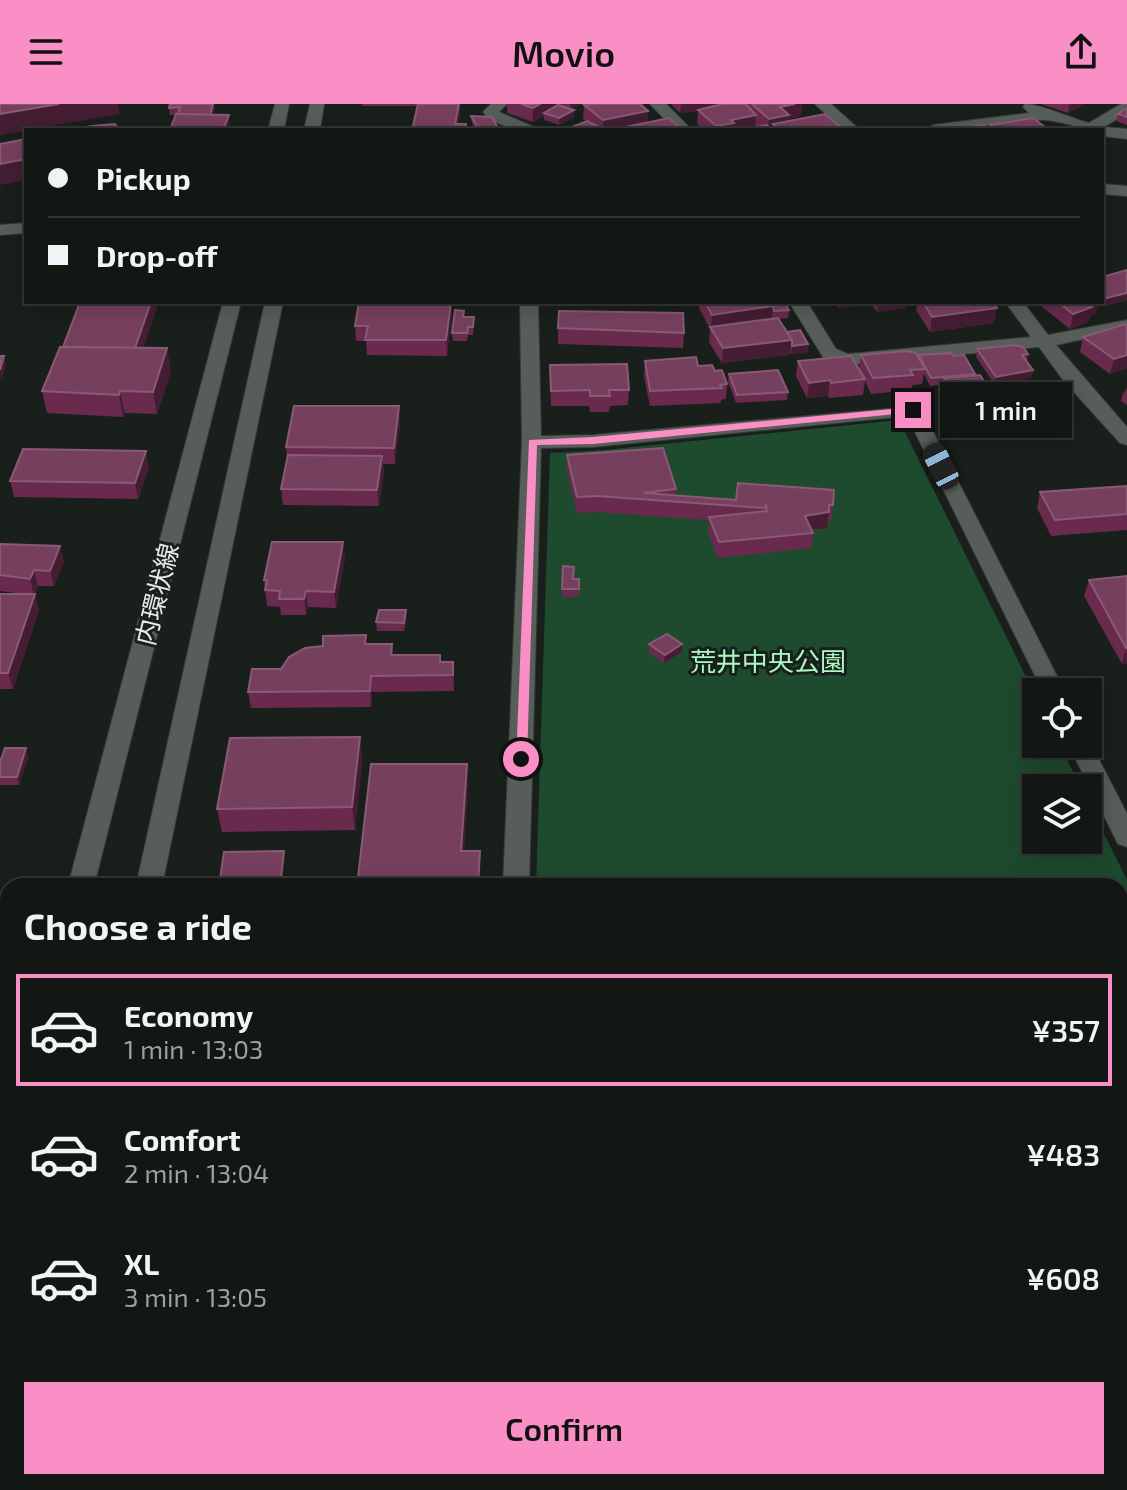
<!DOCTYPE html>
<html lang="en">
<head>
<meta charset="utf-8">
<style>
	body { margin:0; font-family:"Exo 2","Noto Sans JP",sans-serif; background:#1c201d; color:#f1f3f6; height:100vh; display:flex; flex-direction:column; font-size:30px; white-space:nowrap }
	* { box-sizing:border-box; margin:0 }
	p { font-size:26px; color:#9d9fa0 }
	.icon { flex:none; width:44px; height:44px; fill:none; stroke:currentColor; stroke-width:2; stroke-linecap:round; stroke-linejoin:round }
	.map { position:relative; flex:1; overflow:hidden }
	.panel { position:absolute; left:0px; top:774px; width:1128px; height:612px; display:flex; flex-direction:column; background:#131714; border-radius:24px 24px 0 0; box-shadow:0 4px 20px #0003,0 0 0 2px #323634 }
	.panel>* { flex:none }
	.hud { position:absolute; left:24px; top:24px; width:1080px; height:176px; border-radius:0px; box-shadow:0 4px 20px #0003,0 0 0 2px #323634; display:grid; align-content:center; height:176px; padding:0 24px; background:#131714 }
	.tools { position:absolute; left:1022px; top:574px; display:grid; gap:16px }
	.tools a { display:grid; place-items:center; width:80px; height:80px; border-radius:0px; background:#131714; box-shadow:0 4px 20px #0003,0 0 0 2px #323634; font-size:40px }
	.end { position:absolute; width:36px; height:36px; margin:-18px; border:10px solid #fa8fc6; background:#111; box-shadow:0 0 0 4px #111 }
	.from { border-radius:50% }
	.bubble { position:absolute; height:56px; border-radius:0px; background:#131714; box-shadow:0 4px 20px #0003,0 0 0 2px #323634; font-size:26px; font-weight:600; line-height:56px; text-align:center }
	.car { position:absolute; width:24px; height:48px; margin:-24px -12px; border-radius:10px; box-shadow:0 0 6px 2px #0007; background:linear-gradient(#222 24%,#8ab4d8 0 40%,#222 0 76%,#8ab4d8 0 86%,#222 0) }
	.hud b { display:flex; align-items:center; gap:28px; height:76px; font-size:30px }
	.hud b+b { border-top:2px solid #323634 }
	.hud i { width:20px; height:20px; background:#f1f3f6 }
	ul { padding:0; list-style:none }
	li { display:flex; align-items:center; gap:24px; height:112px; margin:0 16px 12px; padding:0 8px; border:4px solid transparent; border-radius:0px }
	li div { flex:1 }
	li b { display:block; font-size:30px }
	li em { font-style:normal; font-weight:600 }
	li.active { border-color:#fa8fc6 }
	li>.icon { width:72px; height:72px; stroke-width:1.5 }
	h2 { padding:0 24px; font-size:36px; line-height:96px }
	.primary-button { display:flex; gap:16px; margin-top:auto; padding:16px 24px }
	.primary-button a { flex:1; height:92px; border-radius:0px; background:#fa8fc6; color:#111; font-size:32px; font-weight:600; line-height:92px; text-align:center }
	header { display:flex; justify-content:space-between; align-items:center; height:104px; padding:0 24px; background:#fa8fc6; color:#111; font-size:36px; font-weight:600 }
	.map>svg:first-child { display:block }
</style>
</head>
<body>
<header><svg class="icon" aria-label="menu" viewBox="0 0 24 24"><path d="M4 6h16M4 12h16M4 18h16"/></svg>Movio<svg class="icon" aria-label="share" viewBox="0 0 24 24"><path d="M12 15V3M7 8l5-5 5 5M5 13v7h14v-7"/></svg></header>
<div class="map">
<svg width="1127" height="1386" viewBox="0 0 1127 1386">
	<rect width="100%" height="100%" fill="#191f1b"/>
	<path fill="#1e4a2e" d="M899 316 1036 593V640H1059L1081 684H1036V736H1088V698L1127 776V834L1120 835V782H536L550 349 604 346Z"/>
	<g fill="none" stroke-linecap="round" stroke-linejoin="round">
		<g stroke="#363a38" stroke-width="2">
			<g id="minor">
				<path d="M275 0H289L284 26H268Z"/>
				<path d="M310 0H324L320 26H304Z"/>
				<path d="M491 0H507L499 8 541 26C521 26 495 24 483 8Z"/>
				<path d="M650 0H666L692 26H675Z"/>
				<path d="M815 0H831L860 26H843Z"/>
				<path d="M1025 0C1040 0 1071 14 1089 19L1121 0H1127V9L1104 23 1127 25V35L1102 32V26C1080 26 1058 15 1040 16 1001 18 964 26 925 26L933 21 1029 9 1023 3Z"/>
				<path d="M1102 80 1127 82V92L1102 90Z"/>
				<path d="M26 119V129L0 131V121Z"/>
				<path d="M223 198H241L94 782H68Z"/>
				<path d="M265 198H283L162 782H136Z"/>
				<path d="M520 198H538L541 332 593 331 920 302 1065 588H1043L907 312 593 343 541 344 529 782H503L522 338Z"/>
				<path d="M789 198H807L836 245 848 250 1031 233 1005 198H1023L1048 231 1127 216V226L1056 241 1127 323V341L1120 339 1063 276 1039 243 846 261 823 253Z"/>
				<path d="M1088 634 1127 710V743L1118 740 1068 640H1088Z"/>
				<path d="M1127 855V875L1120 876V856Z"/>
				<path d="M8 973V995L0 996V974Z"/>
				<path d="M8 1050V1102L0 1105V1053Z"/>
				<path d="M1127 1270V1300L1120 1301V1271Z"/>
				<path d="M12 1378H46L44 1386H10Z"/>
			</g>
		</g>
		<use href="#minor" fill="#575e59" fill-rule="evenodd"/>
	</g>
	<g fill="#692a4e">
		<path d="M362 0H459L460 12 458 20H466V26H412L418 2H362Z"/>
		<path d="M507 0H581L571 5 574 13 559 21 544 16V12L533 18 507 9Z"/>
		<path d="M583 0H644L643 3 648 7V18L682 26H574V22L586 17 583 15 584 1Z"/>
		<path d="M671 0H802L801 12 789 15V17L844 26H704L697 20 698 7 680 9Z"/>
		<path d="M1041 0H1083L1082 1 1068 9Z"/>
		<path d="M215 3 213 11 230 26H170L176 11H170L169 4Z"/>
		<path d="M1127 4V21L1116 17 1118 10Z"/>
		<path d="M471 12 499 26H475L472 19Z"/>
		<path d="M1127 166V196L1105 202 1100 198H1102V173Z"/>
		<path d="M699 198H784L789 206 788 214 778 215 787 228 808 240V248L791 250 790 249V251L722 259 709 238 710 225 699 204Z"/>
		<path d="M835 198H907L906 204 877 208 871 200 839 204Z"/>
		<path d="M912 198H993L994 219 930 228 916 206 918 198Z"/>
		<path d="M1036 198H1100L1095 210 1090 212 1088 218 1070 225Z"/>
		<path d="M157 203 143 244 171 266 157 310 125 309 123 313 47 309 42 287 63 243Z"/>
		<path d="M464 207V213L474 221 473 231H468L467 237H453L452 229Z"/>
		<path d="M452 208 447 252 367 251 366 237H356L355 222Z"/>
		<path d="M1127 221 1110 270 1080 248 1083 233Z"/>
		<path d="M558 224 684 229 683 244 558 240Z"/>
		<path d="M977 245 1028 250 1027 258 1033 266 1031 274 995 281 976 253Z"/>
		<path d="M861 251 918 254 919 251 953 252 975 270V272L988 283 986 291 963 293 961 289 947 290 943 280 930 282 924 270 922 280 912 281 911 286 871 290 865 277 863 291 829 294 828 292 807 294 796 272 798 257 859 266Z"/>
		<path d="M645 257 698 262 715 267 727 280 726 295 721 296V299L650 302 644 273Z"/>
		<path d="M550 261 629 286 628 301 610 302 609 308H590L589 302H551Z"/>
		<path d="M729 270 788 288 787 296 736 299 728 278Z"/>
		<path d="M1127 283V301L1121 297 1123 289 1125 288Z"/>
		<path d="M400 318 395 360H383L384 367 379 402 283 401 281 385 287 354 286 343Z"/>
		<path d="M567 351 676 385 675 391 833 401 831 417H827V424L812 426 813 429 811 444 718 454 708 429 709 416 596 408 577 409 567 367Z"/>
		<path d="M149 363 138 395 14 393 10 377Z"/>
		<path d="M1127 382V426L1051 432 1037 404 1040 388Z"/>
		<path d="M0 440 64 457 54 482H38L35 490 39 506 13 585H0V490H24L0 487Z"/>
		<path d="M345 454 336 504 308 503 306 511H281L280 503 267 502 264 476Z"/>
		<path d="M563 462 574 475H579V493H562Z"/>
		<path d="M1127 472V560H1122L1084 492 1089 476Z"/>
		<path d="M406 515 404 527H377L376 518Z"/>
		<path d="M367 540H392L393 551H440L441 558H453L454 587 372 588 371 603 251 604 248 588 281 565Z"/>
		<path d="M649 540H682V548L664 559 649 549Z"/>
		<path d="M360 633 362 656 355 726 222 728 217 705Z"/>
		<path d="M26 644 28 653 19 681H0V673Z"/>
		<path d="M1127 956V1076L1120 1077V957Z"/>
	</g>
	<g fill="#441d32">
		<path d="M59 0H118L120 10 0 31V10Z"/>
		<path d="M213 0H214L215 3 210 21 209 13Z"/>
		<path d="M459 0 460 12 457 26 455 20Z"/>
		<path d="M540 0H557V5L544 9V12L533 18V4Z"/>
		<path d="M570 0H581L570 6Z"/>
		<path d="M627 0H644L643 2 648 7V21L625 23V26H603V16Z"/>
		<path d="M681 0H733V3L680 9Z"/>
		<path d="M795 0H802L801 12 789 15 788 25 773 20V26H768L769 15 780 3Z"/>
		<path d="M1072 0H1083L1082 1 1068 9 1069 1Z"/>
		<path d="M574 6V13L559 21V14Z"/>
		<path d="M229 11 230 26H223Z"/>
		<path d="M756 11 755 25 716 26V22L731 16Z"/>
		<path d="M26 55V76L0 81V60Z"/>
		<path d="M1127 189V196L1105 202 1107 194Z"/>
		<path d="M151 198H156L157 203 138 260 135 245Z"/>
		<path d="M451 198 452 208 447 252 446 236Z"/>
		<path d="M840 198H872L871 200 839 204Z"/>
		<path d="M878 198H907L906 204 877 208Z"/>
		<path d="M1089 198H1100L1095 210 1090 212 1088 218 1070 225 1073 210 1086 199Z"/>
		<path d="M773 202 772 217 711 224 712 211Z"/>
		<path d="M997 204 994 219 930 228 932 213Z"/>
		<path d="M792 236 790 251 722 259 723 244Z"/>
		<path d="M808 240V248L791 250 792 242Z"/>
		<path d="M167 244 171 266 157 310 153 288Z"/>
		<path d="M1127 251V265L1110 270 1114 255Z"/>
		<path d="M4 252 6 260 1 277 0 266Z"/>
		<path d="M1033 266 1031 274 995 281 996 273Z"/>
		<path d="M830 276 828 292 807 294 809 279Z"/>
		<path d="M120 287 125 309 123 313 119 291Z"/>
		<path d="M399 302 400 318 395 360 394 344Z"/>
		<path d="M146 347 149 363 138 395 135 379Z"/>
		<path d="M382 352 384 367 379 402 377 386Z"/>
		<path d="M829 408 827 424 804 427 805 412Z"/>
		<path d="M343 438 345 454 336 504 334 488Z"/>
		<path d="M60 442 64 457 54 482 50 467Z"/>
		<path d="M34 466 38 482 34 491 30 475Z"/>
		<path d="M306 487 308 503 306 511 304 495Z"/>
		<path d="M35 490 39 506 13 585 8 569Z"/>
		<path d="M682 540V548L664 559 665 551Z"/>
		<path d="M1126 544 1127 560H1122Z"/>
		<path d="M371 572 372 588 371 603 370 587Z"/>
		<path d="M360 633 362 656 355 726 352 703Z"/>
		<path d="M26 644 28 653 19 681 17 673Z"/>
		<path d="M467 660 468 683 463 770 461 747Z"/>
		<path d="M284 747 285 755 282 782H280Z"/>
		<path d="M480 747V782H478Z"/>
	</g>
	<g fill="#773f5e" stroke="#885a74" stroke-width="2">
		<path d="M0 0H59L0 10Z"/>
		<path d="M170 0H213L210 11 178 10 180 3 169 4Z"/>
		<path d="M418 0H459L455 20H466L465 26H412Z"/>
		<path d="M521 0H540L533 4Z"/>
		<path d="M591 0H640L648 7 603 16 584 1Z"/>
		<path d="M722 0H746L756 11 731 16 734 19 716 22 698 6Z"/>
		<path d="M752 0H795L780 3 789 11 769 15Z"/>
		<path d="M558 1 574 6 559 14 544 9Z"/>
		<path d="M1127 4V13L1118 10Z"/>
		<path d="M176 10 229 11 223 26H170Z"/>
		<path d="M825 10 844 26H834L831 24 822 26H780L773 20Z"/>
		<path d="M471 12 492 13 499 26H479Z"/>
		<path d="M669 14 682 26H629L625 23Z"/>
		<path d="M1033 14 1049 26H996L990 21Z"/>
		<path d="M587 17 599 23 591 26H582L574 22Z"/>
		<path d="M115 20 119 26H72L92 22Z"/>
		<path d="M767 21 772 26H738Z"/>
		<path d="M984 21 990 26H955Z"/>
		<path d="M26 35V55L0 60V40Z"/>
		<path d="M1127 166V189L1107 194 1102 190V173Z"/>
		<path d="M80 198H151L135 244 63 243Z"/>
		<path d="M359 198H451L446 236H365L368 222H355Z"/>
		<path d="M705 198H771L773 202 712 211Z"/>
		<path d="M771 198H784L789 206 774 207 773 202Z"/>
		<path d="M923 198H993L997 204 932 213Z"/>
		<path d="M1058 198H1089L1086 199 1092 203 1073 210Z"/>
		<path d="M455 206 464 207 463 213H474L473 223H468L467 229H452Z"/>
		<path d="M559 207 683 209 684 229 558 224Z"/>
		<path d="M778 214 792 236 723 244 710 223Z"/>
		<path d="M1125 220 1127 221V251L1114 255 1083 233Z"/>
		<path d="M800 226 808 240 792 242V236L787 228Z"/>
		<path d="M1014 241 1023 243 1028 250 1022 251 1033 266 996 273 977 245Z"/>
		<path d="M60 243 167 244 153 288 120 287 119 291 42 287Z"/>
		<path d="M907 247 916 249 925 265 910 266 913 271 873 274 861 251Z"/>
		<path d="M951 249 953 252 964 251 975 270 931 274 919 251Z"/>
		<path d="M0 252H4L0 266Z"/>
		<path d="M851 252 865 275 831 279 830 276 809 279 798 257Z"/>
		<path d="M696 253 698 262 712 261 715 267 722 266 727 280 720 281 722 284 650 287 645 257Z"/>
		<path d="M627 260 629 286H609L610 292H590V286L551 287 550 261Z"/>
		<path d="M778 266 788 288 737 291 729 270Z"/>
		<path d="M980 271 988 283 965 286 962 281 949 283 944 274Z"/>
		<path d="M294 302H399L394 344 286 343Z"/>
		<path d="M663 344 676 385 644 389 736 396 738 379 834 386 833 401H829V408L805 412 813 429 719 438 709 413 767 407 766 400 765 404 597 392 577 393 567 351Z"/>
		<path d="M23 345 146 347 135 379 10 377Z"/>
		<path d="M288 351 382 352 377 386 281 385Z"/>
		<path d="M1127 382V410L1055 416 1040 388Z"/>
		<path d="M272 438H343L334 488 306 487 304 495H279L280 487 265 486 267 476H264Z"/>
		<path d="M0 440 60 442 50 467 34 466 30 475 0 471Z"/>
		<path d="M563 462 574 463 573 475H579V485H562Z"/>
		<path d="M1127 472V544H1126L1089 476Z"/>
		<path d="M0 490H35L8 569H0Z"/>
		<path d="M379 506H406L404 519 376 518Z"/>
		<path d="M667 530 682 540 665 551 649 540Z"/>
		<path d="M366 531 365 540H392L391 551H440V558H453V571L371 572 370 587 248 588 252 565H281L289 553 305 544 323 542V532Z"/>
		<path d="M360 633 352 703 217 705 230 634Z"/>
		<path d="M5 644H26L17 673H0V658Z"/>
		<path d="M371 660H467L461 747H480L478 782H357Z"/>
		<path d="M284 747 280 782H219L224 748Z"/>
		<path d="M1127 956V1050H1120V957Z"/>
		<path d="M321 1378H455V1386H265V1384Z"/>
	</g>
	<path fill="#fa8fc6" d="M913 303 916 304V308L593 340 537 341 527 655 521 660 516 658 529 336 593 333Z"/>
	<g text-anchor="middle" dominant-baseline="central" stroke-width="6" stroke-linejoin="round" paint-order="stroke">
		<g font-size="26" fill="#e6eae7" stroke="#191f1b">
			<text transform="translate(156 490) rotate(-76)">内環状線</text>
		</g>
		<g font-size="26" fill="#a9fac2" stroke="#191f1b">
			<text x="768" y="556">荒井中央公園</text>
		</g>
	</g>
</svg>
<div class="tools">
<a><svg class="icon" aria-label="locate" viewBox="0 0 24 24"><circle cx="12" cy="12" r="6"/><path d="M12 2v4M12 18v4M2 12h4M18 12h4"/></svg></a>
<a><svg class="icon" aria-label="layers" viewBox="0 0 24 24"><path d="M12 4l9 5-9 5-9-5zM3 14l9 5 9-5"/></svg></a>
</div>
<i class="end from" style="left:521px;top:655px"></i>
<i class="end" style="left:913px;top:306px"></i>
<div class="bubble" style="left:940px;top:278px;width:132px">1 min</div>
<i class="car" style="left:941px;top:362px;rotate:333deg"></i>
<div class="hud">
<b><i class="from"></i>Pickup</b>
<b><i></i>Drop-off</b>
</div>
<section class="panel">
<h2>Choose a ride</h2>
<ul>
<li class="active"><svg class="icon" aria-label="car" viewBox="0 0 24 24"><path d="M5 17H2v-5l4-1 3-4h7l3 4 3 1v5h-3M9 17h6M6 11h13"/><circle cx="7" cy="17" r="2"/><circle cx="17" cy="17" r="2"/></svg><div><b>Economy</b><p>1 min · 13:03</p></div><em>¥357</em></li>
<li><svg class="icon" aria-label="car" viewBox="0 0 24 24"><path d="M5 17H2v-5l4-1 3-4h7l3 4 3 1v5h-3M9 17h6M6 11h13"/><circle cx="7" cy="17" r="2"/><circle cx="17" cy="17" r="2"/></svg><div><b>Comfort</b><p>2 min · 13:04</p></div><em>¥483</em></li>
<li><svg class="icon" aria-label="car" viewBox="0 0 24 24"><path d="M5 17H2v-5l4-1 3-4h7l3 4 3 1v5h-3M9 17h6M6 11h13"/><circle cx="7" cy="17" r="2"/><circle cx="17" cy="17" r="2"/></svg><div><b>XL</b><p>3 min · 13:05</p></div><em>¥608</em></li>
</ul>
<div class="primary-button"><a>Confirm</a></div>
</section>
</div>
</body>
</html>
